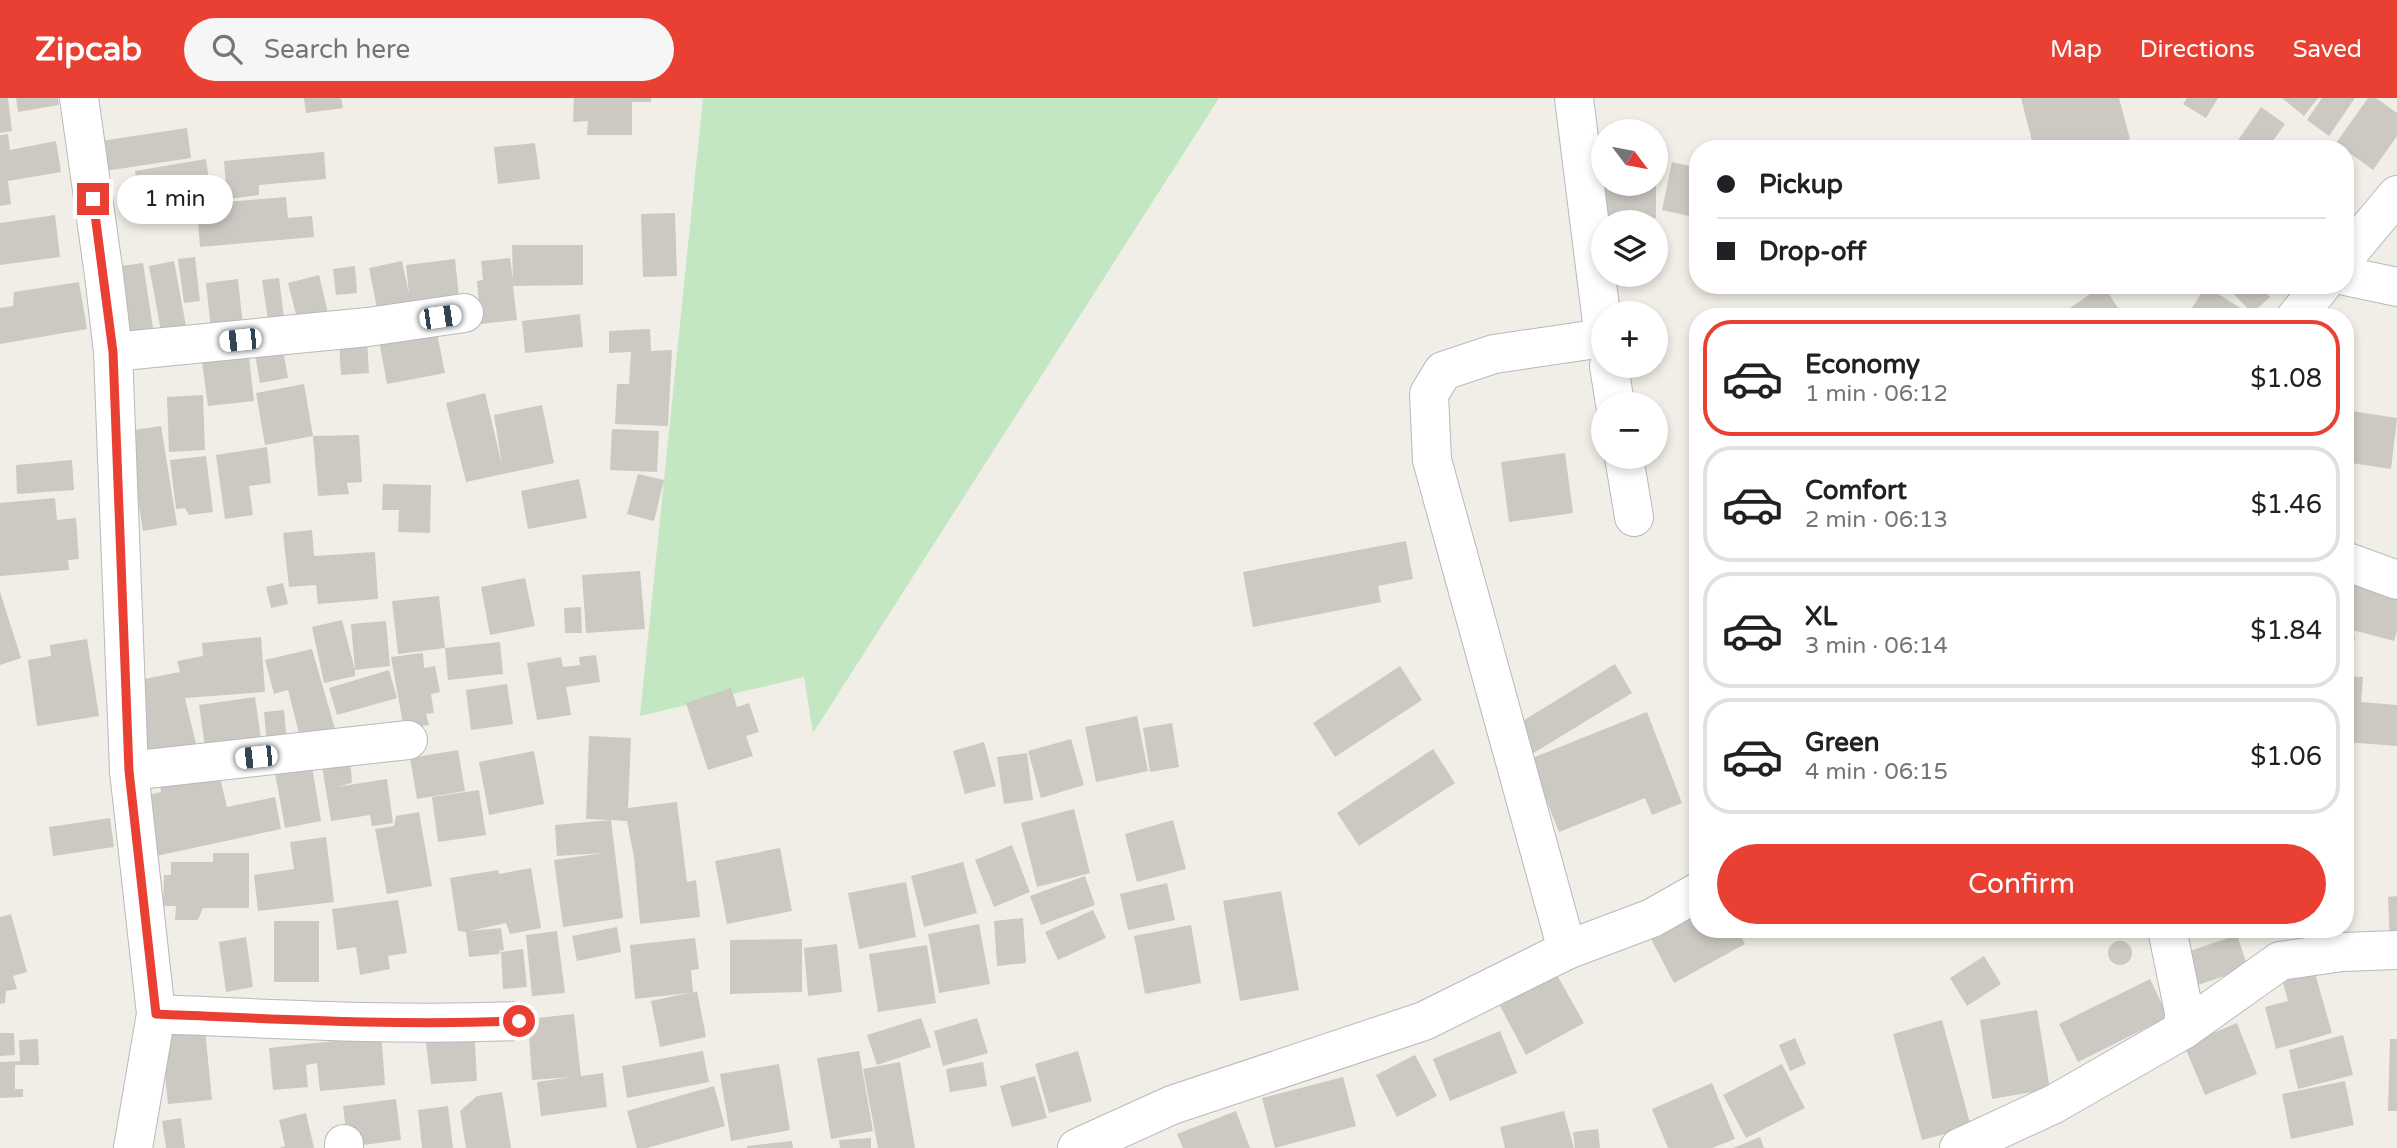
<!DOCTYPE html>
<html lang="en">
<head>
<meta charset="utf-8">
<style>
	body { margin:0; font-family:"Varela Round",sans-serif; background:#f6f6f6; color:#202124; height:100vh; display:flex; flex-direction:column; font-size:26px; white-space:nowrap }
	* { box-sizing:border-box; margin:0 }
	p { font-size:23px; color:#757577 }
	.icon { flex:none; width:38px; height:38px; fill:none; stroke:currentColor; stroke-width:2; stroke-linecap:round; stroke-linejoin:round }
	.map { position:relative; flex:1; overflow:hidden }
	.drawer { position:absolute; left:1689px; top:210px; width:665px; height:630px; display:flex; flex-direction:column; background:#fff; border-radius:28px; box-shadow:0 4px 10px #0003 }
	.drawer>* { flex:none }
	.top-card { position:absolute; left:1689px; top:42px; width:665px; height:154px; border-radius:28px; box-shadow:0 4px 10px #0003; display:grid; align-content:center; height:154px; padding:0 28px; background:#fff }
	.needle { width:46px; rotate:122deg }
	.tools { position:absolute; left:1591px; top:21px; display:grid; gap:14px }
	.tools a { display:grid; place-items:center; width:77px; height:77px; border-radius:50%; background:#fff; box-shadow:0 4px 10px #0003; font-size:35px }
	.end { position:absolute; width:32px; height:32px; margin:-16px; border:9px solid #ea4033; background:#fff; box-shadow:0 0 0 4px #fff }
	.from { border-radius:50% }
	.bubble { position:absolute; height:49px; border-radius:24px; background:#fff; box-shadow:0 4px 10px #0003; font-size:23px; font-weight:600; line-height:49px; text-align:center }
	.car { position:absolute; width:21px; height:42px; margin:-21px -10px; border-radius:9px; box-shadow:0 0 5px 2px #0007; background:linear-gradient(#fff 24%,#345 0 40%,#fff 0 76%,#345 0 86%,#fff 0) }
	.top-card b { display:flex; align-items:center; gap:24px; height:66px; font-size:26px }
	.top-card b+b { border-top:2px solid #e0e0e0 }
	.top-card i { width:18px; height:18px; background:#202124 }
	ul { padding:12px 0 0; list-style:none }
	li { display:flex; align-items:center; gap:21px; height:116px; margin:0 14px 10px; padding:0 14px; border:4px solid #e0e0e0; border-radius:28px }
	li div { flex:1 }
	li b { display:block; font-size:26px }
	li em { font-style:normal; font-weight:600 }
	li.current { border-color:#ea4033 }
	li>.icon { width:63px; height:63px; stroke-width:1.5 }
	.button { display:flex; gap:14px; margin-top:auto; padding:14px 28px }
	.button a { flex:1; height:80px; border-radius:42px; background:#ea4033; color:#fff; font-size:28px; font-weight:600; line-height:80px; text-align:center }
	header { display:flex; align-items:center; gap:42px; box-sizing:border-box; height:98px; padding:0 35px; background:#ea4033; color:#fff }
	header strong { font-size:33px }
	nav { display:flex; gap:38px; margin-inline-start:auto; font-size:24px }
	.search { width:490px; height:63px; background:#f6f6f6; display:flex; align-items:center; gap:18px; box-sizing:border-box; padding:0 24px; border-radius:38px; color:#757577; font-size:26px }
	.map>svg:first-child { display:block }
</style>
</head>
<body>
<header>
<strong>Zipcab</strong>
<div class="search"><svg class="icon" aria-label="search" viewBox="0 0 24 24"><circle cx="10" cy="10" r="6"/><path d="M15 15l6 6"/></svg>Search here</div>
<nav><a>Map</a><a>Directions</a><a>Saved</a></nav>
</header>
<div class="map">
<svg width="2397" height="1050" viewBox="0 0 2397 1050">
	<rect width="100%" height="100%" fill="#f0eee6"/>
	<path fill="#c3e7c3" d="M703 0H1219L813 635 804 579 640 618Z"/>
	<g fill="#ccc9c3">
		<path d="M0 0H8L12 33 0 35Z"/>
		<path d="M16 0H58L59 7 18 14Z"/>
		<path d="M304 0H341L343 10 306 15Z"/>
		<path d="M574 0H651V4H632V37H587L588 23 573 24Z"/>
		<path d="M2021 0H2119L2130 41 2093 51H2034Z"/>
		<path d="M2187 0H2218L2206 20 2183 6Z"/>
		<path d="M2282 0H2318L2304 18Z"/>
		<path d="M2322 0H2355L2329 38 2307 22Z"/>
		<path d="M2368 0H2376L2397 15V38L2373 72 2336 45Z"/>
		<path d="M2261 9 2285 26 2267 51H2232Z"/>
		<path d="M187 30 191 60 105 73 101 43Z"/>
		<path d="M8 36 10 52 56 43 61 74 8 83 11 106 0 108V37Z"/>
		<path d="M535 45 540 81 498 86 494 49Z"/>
		<path d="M324 54 326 81 259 87V97L227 101 224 63Z"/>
		<path d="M1603 58V86H1656V120L1593 121V59Z"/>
		<path d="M206 61 211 97 140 109 135 73Z"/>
		<path d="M1672 64 1698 70V120L1662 112Z"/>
		<path d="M286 99 288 120 312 118 314 139 200 149 198 125 213 124 211 105Z"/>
		<path d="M675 115 677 178 643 179 641 116Z"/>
		<path d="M55 117 60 159 0 167V125Z"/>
		<path d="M512 147H583V187L513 188 517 222 481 226 477 183 483 182 481 163 510 160 513 181Z"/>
		<path d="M195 159 200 203 184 205 178 161Z"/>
		<path d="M455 161 459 199 379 221 369 170 402 163 409 196 406 167Z"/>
		<path d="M174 163 186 228 161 233 149 168Z"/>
		<path d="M143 165 153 230 124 235 114 169Z"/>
		<path d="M355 168 357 195 336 197 333 171Z"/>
		<path d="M319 177 329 220 299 228 288 185Z"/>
		<path d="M279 180 284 220 268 222 262 182Z"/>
		<path d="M238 181 243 229 211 232 206 185Z"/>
		<path d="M79 184 87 231 0 246V210L13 208 14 194Z"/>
		<path d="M2103 187 2118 210 2105 219H2057Z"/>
		<path d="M2239 187H2259L2270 199 2252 215 2232 194Z"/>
		<path d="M2206 188 2254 219H2186Z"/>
		<path d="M580 216 583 249 525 255 522 223Z"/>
		<path d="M435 225 445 275 387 286 378 237Z"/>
		<path d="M650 231 651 253 672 252 668 328 615 326 617 286H629L631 254 609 255V233Z"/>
		<path d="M367 242 369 275 341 277 339 244Z"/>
		<path d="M282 246 288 280 260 285 254 251Z"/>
		<path d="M249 259 254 303 208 308 202 264Z"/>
		<path d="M304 286 313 338 265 347 256 295Z"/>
		<path d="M485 295 502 367 494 317 542 307 554 365 466 384 446 305Z"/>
		<path d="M203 297 205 352 169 354 167 299Z"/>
		<path d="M2345 312 2397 320 2391 371 2345 364Z"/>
		<path d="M161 328 177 427 143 433 127 333Z"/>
		<path d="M612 331 659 333 657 374 610 372Z"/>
		<path d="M359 337 362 384 347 385 349 396 318 398 313 338Z"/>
		<path d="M267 349 271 385 249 388 253 417 225 421 216 357Z"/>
		<path d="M1565 355 1573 415 1509 424 1501 364Z"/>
		<path d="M206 358 213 414 189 417 185 410 176 411 170 362Z"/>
		<path d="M72 362 74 392 17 396 16 367Z"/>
		<path d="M638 376 664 382 654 423 627 416Z"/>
		<path d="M579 381 587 420 528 431 521 393Z"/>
		<path d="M383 386 431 387 430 435 398 434 399 412H382Z"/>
		<path d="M55 400 57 422 76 420 79 461 68 462 69 472 0 478V405Z"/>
		<path d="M312 432 314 458 375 454 378 501 318 506 316 487 289 489 283 435Z"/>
		<path d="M1406 443 1413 481 1378 488 1381 504 1253 529 1243 474Z"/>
		<path d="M640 473 645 531 586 535 582 477Z"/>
		<path d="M2345 477 2397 491V533L2394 543 2345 530Z"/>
		<path d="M525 480 535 528 490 537 481 489Z"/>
		<path d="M283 485 288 506 271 510 266 489Z"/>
		<path d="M0 494 21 560 0 567Z"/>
		<path d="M439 498 445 550 398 556 392 503Z"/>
		<path d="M581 509 582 535H565L564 510Z"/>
		<path d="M342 522 355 572 351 526 386 523 390 568 355 572V578L324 585 312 529Z"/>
		<path d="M2345 537 2355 538 2351 563 2345 562Z"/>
		<path d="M261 539 265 594 185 600 197 650 143 661 129 584 180 574 177 563 203 558 202 545Z"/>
		<path d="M87 541 99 618 37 628 28 562 51 558 50 547Z"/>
		<path d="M500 544 503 576 448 582 445 550Z"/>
		<path d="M312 551 337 638 302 647 288 592 274 596 265 562Z"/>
		<path d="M423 555 424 570 435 568 440 594 431 596 434 615 426 616 429 627 404 631 391 559Z"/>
		<path d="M596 557 600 584 566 589 571 617 537 622 527 565 561 559 563 569 580 567 579 559Z"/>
		<path d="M1615 566 1632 595 1527 659 1510 631Z"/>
		<path d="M1400 568 1422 602 1335 659 1313 625Z"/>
		<path d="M389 572 397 600 337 617 329 590Z"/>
		<path d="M2345 578 2363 579 2361 604 2397 607V648L2345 644Z"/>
		<path d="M507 586 513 626 471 632 466 592Z"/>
		<path d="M731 590 737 609 749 605 759 634 746 638 753 658 708 672 686 605Z"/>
		<path d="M255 599 262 648 206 656 199 607Z"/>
		<path d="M284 612 287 645 267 647 264 614Z"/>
		<path d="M1647 614 1682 705 1652 717 1645 700 1559 734 1530 661Z"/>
		<path d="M1137 618 1148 673 1096 684 1085 629Z"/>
		<path d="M1172 625 1179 669 1150 674 1143 630Z"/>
		<path d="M589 638 631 640 628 710 677 704 687 784 696 782 700 819 640 826 634 759 627 723 611 722 623 820 563 829 554 762 604 755 557 758 555 727 611 722 586 721Z"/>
		<path d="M1071 641 1084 687 1041 700 1028 653Z"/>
		<path d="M984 644 996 688 965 696 953 653Z"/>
		<path d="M1433 651 1455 685 1359 748 1337 715Z"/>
		<path d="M458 652 465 693 417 701 410 660Z"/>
		<path d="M534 653 544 706 489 717 479 664Z"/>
		<path d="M1027 655 1033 702 1004 706 997 659Z"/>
		<path d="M350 658 352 685 336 689 387 681 393 725 372 728 370 717 331 723 321 662Z"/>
		<path d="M312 668 321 723 285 730 275 675Z"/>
		<path d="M219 676 227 709 275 699 281 731 156 758 144 698 161 694 160 687Z"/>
		<path d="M479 692 486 737 438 744 432 699Z"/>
		<path d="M1074 711 1090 775 1037 789 1021 725Z"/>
		<path d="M419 714 432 788 387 796 375 731 394 728 396 718Z"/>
		<path d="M110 720 114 749 53 758 49 729Z"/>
		<path d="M1173 722 1186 771 1137 784 1125 736Z"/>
		<path d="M326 739 334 804 258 813 254 777 294 771 290 744Z"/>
		<path d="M1012 747 1030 794 994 809 975 762Z"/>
		<path d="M780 750 792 813 727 826 715 763Z"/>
		<path d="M213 755H249V810H203L198 822H175L176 808H163L164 777H171V764H213Z"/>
		<path d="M963 764 977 815 924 829 911 778Z"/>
		<path d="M531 770 541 830 510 836 506 825 469 833 501 830 504 852 499 853 500 856 469 859 466 834 458 833 450 780 498 772 499 776Z"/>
		<path d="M1085 778 1095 807 1041 827 1030 798Z"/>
		<path d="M906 784 916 839 859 851 848 795Z"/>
		<path d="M1167 785 1175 822 1128 832 1120 796Z"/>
		<path d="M1281 793 1299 892 1240 903 1223 803Z"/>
		<path d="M2397 798V846H2390L2388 799Z"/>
		<path d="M398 802 407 855 388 858 390 871 360 877 356 849 337 852 332 811Z"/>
		<path d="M1093 812 1106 840 1058 862 1045 834Z"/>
		<path d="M1698 814V831H1737L1745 846 1674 885 1650 839Z"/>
		<path d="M11 816 27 874 13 878 17 891 6 893 5 905 0 906V819Z"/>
		<path d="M1023 820 1026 865 997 868 994 823Z"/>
		<rect x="274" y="823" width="45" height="61"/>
		<path d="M979 826 990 886 939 895 928 836Z"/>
		<path d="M1191 827 1201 885 1145 896 1134 838Z"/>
		<path d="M617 829 621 854 577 863 572 838Z"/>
		<path d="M557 833 565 895 532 898 526 837Z"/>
		<path d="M2237 837 2248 870 2189 890 2178 857Z"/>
		<path d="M246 839 253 889 226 894 219 844Z"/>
		<path d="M695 840 699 871 691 872 693 895 697 893 706 939 660 949 651 903 688 895 635 901 630 847Z"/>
		<path d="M802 841V894L730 896V842Z"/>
		<circle cx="2120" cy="855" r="12"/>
		<path d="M837 846 842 894 808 898 804 850Z"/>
		<path d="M927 847 936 905 878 914 869 856Z"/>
		<path d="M523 851 527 889 503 891 501 854Z"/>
		<path d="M1984 858 2001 886 1967 908 1950 880Z"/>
		<path d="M2313 868 2332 935 2276 951 2265 909 2288 903 2281 877Z"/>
		<path d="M1557 877 1584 925 1526 957 1500 908Z"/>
		<path d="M2150 881 2168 919 2078 964 2059 926Z"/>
		<path d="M2037 912 2050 991 1992 1001 1980 922Z"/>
		<path d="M574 916 581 978 603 975 607 1009 541 1018 537 984 572 979 532 982 528 921Z"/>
		<path d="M921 920 931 949 877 967 867 937Z"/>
		<path d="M977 920 988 955 943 968 934 933Z"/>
		<path d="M204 922 212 1002 168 1006 160 927Z"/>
		<path d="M1942 922 1971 1029 1922 1042 1893 936Z"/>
		<path d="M2237 925 2257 976 2205 997 2184 947Z"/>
		<path d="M474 929 477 983 431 986 425 937Z"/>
		<path d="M381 933 385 987 320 993 317 965 306 967 308 989 273 992 269 950 343 942Z"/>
		<path d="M1500 933 1517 975 1450 1003 1433 961Z"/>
		<path d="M0 935H14L15 957 0 958Z"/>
		<path d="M2343 937 2353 977 2298 991 2289 952Z"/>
		<path d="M1795 940 1806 966 1790 973 1779 947Z"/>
		<path d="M38 941 39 967H15V991H23V999L0 1000V964L20 963 19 942Z"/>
		<path d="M2390 941H2397V1013H2388Z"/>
		<path d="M703 953 709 984 627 1000 622 968Z"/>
		<path d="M859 953 873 1033 831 1041 817 960Z"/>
		<path d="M1078 953 1092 1003 1049 1015 1035 966Z"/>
		<path d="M1415 957 1437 998 1397 1019 1376 977Z"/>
		<path d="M900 964 915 1050H878L863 971Z"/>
		<path d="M983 964 987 988 950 994 946 971Z"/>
		<path d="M779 966 790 1032 731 1043 720 976Z"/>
		<path d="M1782 966 1805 1010 1746 1040 1723 997Z"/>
		<path d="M1035 978 1047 1020 1012 1029 1000 988Z"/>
		<path d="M1343 979 1356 1028 1275 1050 1262 1000Z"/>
		<path d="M2345 983 2354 1027 2291 1041 2282 996Z"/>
		<path d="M1712 985 1735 1041 1712 1050H1668L1652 1011Z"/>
		<path d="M714 988 725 1028 647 1050H637L627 1013Z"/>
		<path d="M502 994 511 1050H466L460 1013 477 998Z"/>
		<path d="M396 1001 401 1042 348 1049 343 1008Z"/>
		<path d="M448 1008 453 1050H422L418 1012Z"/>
		<path d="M1236 1013 1250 1050H1183L1177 1036Z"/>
		<path d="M1564 1013 1574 1050H1505L1500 1029Z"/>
		<path d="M306 1015 314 1050H279L285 1048 279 1022Z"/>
		<path d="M181 1020 185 1050H166L162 1023Z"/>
		<path d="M1598 1031 1600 1050H1575L1573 1034Z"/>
		<path d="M1760 1039 1764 1050H1733Z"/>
		<path d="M871 1040V1050H840L839 1042Z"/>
		<path d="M792 1043 793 1050H747V1048Z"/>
	</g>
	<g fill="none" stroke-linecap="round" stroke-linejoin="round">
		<g stroke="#b6b9bd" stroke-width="40">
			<g id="minor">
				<path d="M79 0 104 177 113 254 129 673 156 916 133 1050"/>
				<path d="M1574 0 1603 233"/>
				<path d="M2345 159 2397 97"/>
				<path d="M2345 178 2397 189"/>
				<path d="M2296 219 2322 187"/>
				<path d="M113 254 368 229 464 215"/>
				<path d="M1609 268 1615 306"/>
				<path d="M1624 359 1634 419"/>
				<path d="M2345 463 2397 482"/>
				<path d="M129 673 408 642"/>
				<path d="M2167 831 2184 914 2183 932 2280 863 2342 854 2397 852"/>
				<path d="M1567 852 1432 362 1429 296 1443 273 1494 256 1603 240"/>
				<path d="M156 916C277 921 398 928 519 923"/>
				<path d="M344 1050V1046"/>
				<path d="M1077 1050 1172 1007 1424 923 1567 852 1652 820 1698 794"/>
				<path d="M1959 1050 2054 1006 2183 932"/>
			</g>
		</g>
		<use href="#minor" stroke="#fff" stroke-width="38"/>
	</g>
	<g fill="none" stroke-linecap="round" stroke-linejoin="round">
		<path stroke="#ea4033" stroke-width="9" d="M93 101 113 254 129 673 156 916C277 921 398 928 519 923"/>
	</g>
</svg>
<div class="tools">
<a><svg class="needle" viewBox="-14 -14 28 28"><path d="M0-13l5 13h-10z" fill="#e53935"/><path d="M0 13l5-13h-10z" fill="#757577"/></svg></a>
<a><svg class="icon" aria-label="layers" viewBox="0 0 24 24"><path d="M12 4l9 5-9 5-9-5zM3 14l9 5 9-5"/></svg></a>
<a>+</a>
<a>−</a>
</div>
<i class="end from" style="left:519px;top:923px"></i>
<i class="end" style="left:93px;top:101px"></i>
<div class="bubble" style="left:117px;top:77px;width:116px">1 min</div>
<i class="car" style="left:440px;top:219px;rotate:82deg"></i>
<i class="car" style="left:240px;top:242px;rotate:264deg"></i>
<i class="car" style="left:256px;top:659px;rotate:264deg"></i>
<div class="top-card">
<b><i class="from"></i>Pickup</b>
<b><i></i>Drop-off</b>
</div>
<section class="drawer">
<ul>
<li class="current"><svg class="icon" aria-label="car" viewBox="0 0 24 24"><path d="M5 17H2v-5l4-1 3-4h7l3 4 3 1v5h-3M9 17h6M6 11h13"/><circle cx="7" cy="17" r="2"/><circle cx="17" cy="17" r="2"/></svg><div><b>Economy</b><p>1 min · 06:12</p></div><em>$1.08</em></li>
<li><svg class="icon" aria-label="car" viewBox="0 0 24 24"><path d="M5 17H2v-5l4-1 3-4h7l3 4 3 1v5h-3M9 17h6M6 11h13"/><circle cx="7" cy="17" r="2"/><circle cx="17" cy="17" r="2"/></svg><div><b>Comfort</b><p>2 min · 06:13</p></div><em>$1.46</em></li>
<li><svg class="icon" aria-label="car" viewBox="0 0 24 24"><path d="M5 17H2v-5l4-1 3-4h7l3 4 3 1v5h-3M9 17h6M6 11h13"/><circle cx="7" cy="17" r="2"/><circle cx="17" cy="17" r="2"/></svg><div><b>XL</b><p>3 min · 06:14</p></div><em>$1.84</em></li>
<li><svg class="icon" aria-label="car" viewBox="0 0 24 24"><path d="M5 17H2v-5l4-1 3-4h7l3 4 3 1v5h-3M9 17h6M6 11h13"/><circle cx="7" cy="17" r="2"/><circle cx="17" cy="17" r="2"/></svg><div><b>Green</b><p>4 min · 06:15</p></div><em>$1.06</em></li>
</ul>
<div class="button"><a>Confirm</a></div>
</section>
</div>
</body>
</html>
